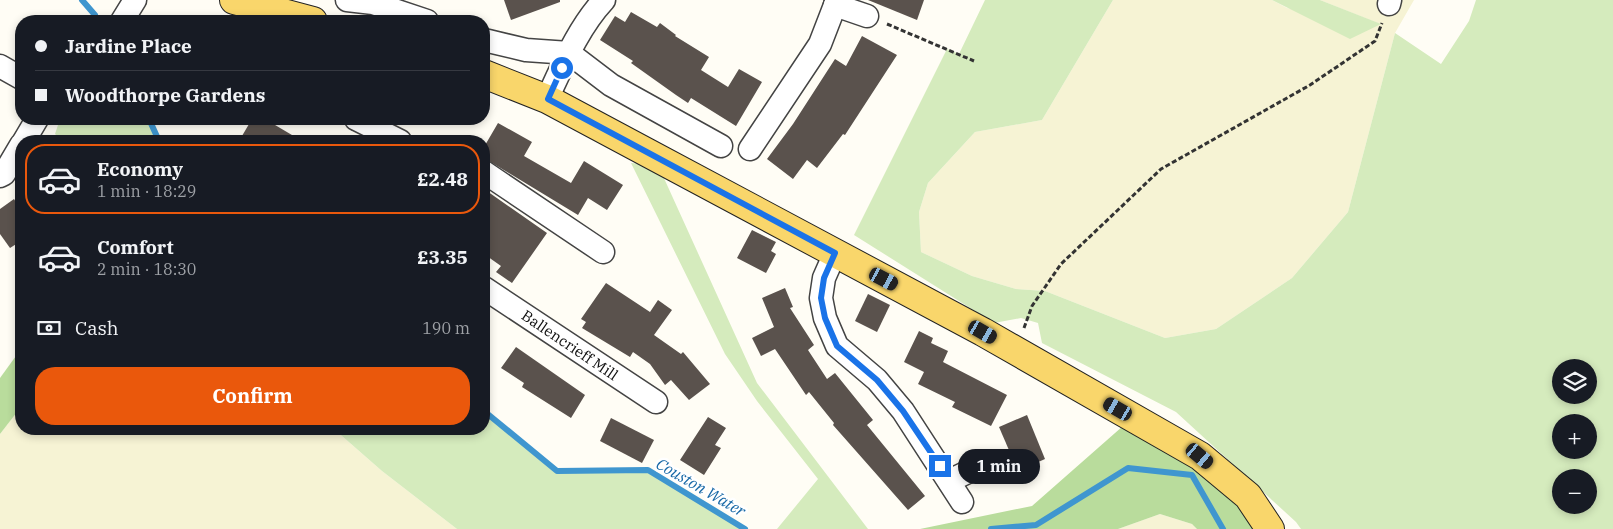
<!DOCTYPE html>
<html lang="en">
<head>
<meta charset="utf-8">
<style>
	body { margin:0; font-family:"IBM Plex Serif",serif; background:#20242c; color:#f1f3f6; height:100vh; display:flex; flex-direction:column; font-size:19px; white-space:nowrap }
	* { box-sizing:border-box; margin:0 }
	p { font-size:16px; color:#9ea1a6 }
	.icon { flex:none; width:28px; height:28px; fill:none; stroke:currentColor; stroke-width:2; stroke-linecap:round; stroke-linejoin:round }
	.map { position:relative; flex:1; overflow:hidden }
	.sheet { position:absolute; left:15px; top:135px; width:475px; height:300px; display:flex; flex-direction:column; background:#171b24; border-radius:20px; box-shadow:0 2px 8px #0003 }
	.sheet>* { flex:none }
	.top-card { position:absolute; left:15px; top:15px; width:475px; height:110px; border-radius:20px; box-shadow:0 2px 8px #0003; display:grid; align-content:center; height:110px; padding:0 20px; background:#171b24 }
	.buttons { position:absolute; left:1552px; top:359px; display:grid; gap:10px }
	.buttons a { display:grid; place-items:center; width:45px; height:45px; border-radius:50%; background:#171b24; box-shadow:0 2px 8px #0003; font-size:25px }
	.end { position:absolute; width:22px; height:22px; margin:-11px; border:6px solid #1a73e8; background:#fff; box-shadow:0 0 0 2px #fff }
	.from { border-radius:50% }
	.bubble { position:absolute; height:35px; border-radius:18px; background:#171b24; box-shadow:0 2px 8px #0003; font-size:16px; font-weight:800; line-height:35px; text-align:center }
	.car { position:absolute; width:15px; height:30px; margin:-15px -8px; border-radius:6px; box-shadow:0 0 4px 1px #0007; background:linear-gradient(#222 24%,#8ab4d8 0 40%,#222 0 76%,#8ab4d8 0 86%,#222 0) }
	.top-card b { display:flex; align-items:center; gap:18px; height:48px; font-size:19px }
	.top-card b+b { border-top:1px solid #363941 }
	.top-card i { width:12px; height:12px; background:#f1f3f6 }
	ul { padding:9px 0 0; list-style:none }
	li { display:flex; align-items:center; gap:15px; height:70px; margin:0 10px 8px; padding:0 10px; border:2px solid transparent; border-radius:20px }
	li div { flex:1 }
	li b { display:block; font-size:19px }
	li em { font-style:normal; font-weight:800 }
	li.selected { border-color:#ea580c }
	li>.icon { width:45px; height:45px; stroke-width:1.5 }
	.pay { display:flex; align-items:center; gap:12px; height:55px; padding:0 20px; font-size:19px }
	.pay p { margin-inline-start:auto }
	.primary-button { display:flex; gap:10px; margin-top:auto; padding:10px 20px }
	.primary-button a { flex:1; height:58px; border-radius:20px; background:#ea580c; color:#fff; font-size:20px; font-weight:800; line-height:58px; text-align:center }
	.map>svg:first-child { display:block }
</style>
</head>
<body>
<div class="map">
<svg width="1613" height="529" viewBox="0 0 1613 529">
	<rect width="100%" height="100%" fill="#fffdf5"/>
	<g fill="#f6f3d4">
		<path d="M1113 0H1272L1287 8 1380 24 1320 0H1414L1395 33 1348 212 1292 278 1216 329 1165 338 1045 291 1016 289 972 276 921 252 919 212 928 183 975 132 1042 120Z"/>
		<path d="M21 407V429H334L382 471 457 529H0V434Z"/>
		<path d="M1160 514 1192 524 1197 529H1118Z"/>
	</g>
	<g fill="#d5ebbd" fill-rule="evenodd">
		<path d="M985 0H1113L1042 120 975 132 928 183 919 212 921 252 972 276 1016 289 1045 291 1165 338 1216 329 1292 278 1348 212 1395 33 1441 64 1469 21 1476 0H1613V529H1301L1296 522 1176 412 1042 343 1038 323 1021 318 994 323 854 235 947 49 959 54ZM1561 368H1589V395H1561ZM1561 422H1589V450H1561ZM1561 478H1589V505H1561Z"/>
		<path d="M1272 0H1320L1381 24 1350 39Z"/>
		<path d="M60 119H149L159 141H63L55 134Z"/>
		<path d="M631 163 658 165 757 383 868 529H777L818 479 757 401 725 354Z"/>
		<path d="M484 411 557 471 648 470 745 529H457L382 471 334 429H484Z"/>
	</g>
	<g fill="#b9dc9c">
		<path d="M21 349V407L0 434V378Z"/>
		<path d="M1123 426 1173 450 1240 506 1258 529H1197L1192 524 1160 514 1118 529H920L1032 506Z"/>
	</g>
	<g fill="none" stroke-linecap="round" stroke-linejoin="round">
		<g stroke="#3f96cf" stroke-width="6">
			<path d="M82 0 95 15"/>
			<path d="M149 119 159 141"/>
			<path d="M484 411 557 471 648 470 745 529"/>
			<path d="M991 529 1036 525 1128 468 1192 475 1223 529"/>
		</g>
	</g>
	<g fill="#5a524d">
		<path d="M504 0H560V2L511 20Z"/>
		<path d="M868 0H924L917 20Z"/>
		<path d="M631 12 657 27 660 23 676 35 675 36 709 57 701 70 728 87 739 69 762 82 736 126 691 98 688 103 676 95 631 63 633 61 600 40 615 16 625 22Z"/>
		<path d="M862 36 897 55 845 135 843 134 817 168 807 160 793 179 767 159 793 124 835 59 846 66Z"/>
		<path d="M252 119H265L302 141H239Z"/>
		<path d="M498 123 532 142 524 156 571 183 584 161 623 185 607 210 588 198 578 215 484 158V147Z"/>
		<path d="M484 189 547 233 512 283 496 272 501 266 484 254Z"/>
		<path d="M14 199 21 210V241L10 248 0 234V209Z"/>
		<path d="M752 230 776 242 771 251 776 254 766 273 737 258Z"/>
		<path d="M606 283 650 312 658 300 672 310 654 335 681 354 683 352 710 384 689 400 671 380 665 385 650 364 633 352 630 357 582 328 586 322 581 319Z"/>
		<path d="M785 288 793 307 790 308 814 345 808 350 827 379 835 373 873 420 867 425 925 496 908 510 833 425 834 423 809 392 806 395 775 349 761 356 752 338 774 327 762 298Z"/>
		<path d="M868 294 890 305 877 332 855 321Z"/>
		<path d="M919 331 933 338 931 343 948 351 943 362 1007 395 991 426 952 407 955 402 918 384 924 372 904 362Z"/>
		<path d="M516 347 585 395 571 418 522 387 524 383 501 368Z"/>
		<path d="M1027 415 1045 459 1018 471 999 427Z"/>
		<path d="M708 417 726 428 715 445 721 448 704 475 680 460Z"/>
		<path d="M611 418 654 440 642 463 600 441Z"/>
	</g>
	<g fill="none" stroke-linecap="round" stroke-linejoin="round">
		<g stroke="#444" stroke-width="25">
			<g id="minor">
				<path d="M347 0 373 3 427 21"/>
				<path d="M1389 4 1390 0"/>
				<path d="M835 5 867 16"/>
				<path d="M122 21 135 0"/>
				<path d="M484 40 526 50 569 53 611 85 721 146"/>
				<path d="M0 66 21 78"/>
				<path d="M547 99C563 65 578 28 604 0"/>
				<path d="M356 119 400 141"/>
				<path d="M24 141 37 119"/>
				<path d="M750 149 820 44 837 0"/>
				<path d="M484 172 603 252"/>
				<path d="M0 176 4 174 21 145"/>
				<path d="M835 253 824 278 821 298 825 318 837 346 877 380 903 411 962 502"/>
				<path d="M484 288 656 402"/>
				<path d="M949 481 974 469"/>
			</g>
		</g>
		<g stroke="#222" stroke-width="30">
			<g id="major">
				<path d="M234 0 313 21"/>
				<path d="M484 74 547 99 648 153 983 332 1200 456 1248 496 1270 529"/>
			</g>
		</g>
		<g stroke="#333" stroke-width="3" stroke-dasharray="5 2.5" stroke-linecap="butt">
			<path d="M887 24 974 61"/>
			<path d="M1024 328 1032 306 1061 264 1161 169 1310 85 1375 41 1382 23"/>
		</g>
		<use href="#minor" stroke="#fff" stroke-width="22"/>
		<use href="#major" stroke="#f9d66b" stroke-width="28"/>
	</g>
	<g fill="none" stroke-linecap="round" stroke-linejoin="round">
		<path stroke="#1a73e8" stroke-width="6" d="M562 68 548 99 835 253 824 278 821 298 825 318 837 346 877 380 903 411 940 466"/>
	</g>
	<g text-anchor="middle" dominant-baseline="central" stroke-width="5" stroke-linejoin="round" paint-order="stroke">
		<g font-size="15" fill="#111" stroke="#fff">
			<text transform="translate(570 345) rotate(34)">Ballencrieff Mill</text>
		</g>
		<g font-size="16" font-style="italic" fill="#1768a6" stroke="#fff">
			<text transform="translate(701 487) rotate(30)">Couston Water</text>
		</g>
	</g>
</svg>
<div class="buttons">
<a><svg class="icon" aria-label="layers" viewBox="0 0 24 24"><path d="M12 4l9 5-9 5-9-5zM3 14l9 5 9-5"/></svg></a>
<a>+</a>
<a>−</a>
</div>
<i class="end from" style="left:562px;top:68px"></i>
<i class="end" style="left:940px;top:466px"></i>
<div class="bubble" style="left:958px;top:449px;width:82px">1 min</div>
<i class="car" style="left:884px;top:279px;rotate:118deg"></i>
<i class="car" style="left:983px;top:332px;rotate:120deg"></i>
<i class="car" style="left:1118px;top:409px;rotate:300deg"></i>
<i class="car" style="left:1200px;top:456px;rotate:130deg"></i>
<div class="top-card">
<b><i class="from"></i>Jardine Place</b>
<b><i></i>Woodthorpe Gardens</b>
</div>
<section class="sheet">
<ul>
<li class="selected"><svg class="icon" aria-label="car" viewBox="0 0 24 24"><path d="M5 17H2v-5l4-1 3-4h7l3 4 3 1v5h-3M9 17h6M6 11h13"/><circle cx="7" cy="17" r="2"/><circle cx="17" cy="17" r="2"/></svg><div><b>Economy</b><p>1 min · 18:29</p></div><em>£2.48</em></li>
<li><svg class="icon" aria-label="car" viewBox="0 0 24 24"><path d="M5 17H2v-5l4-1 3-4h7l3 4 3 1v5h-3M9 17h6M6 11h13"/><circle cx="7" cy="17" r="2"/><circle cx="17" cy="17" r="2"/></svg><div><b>Comfort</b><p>2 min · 18:30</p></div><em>£3.35</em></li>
</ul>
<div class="pay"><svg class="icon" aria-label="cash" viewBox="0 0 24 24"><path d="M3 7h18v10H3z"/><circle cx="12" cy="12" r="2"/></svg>Cash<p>190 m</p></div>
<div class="primary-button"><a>Confirm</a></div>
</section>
</div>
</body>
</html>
